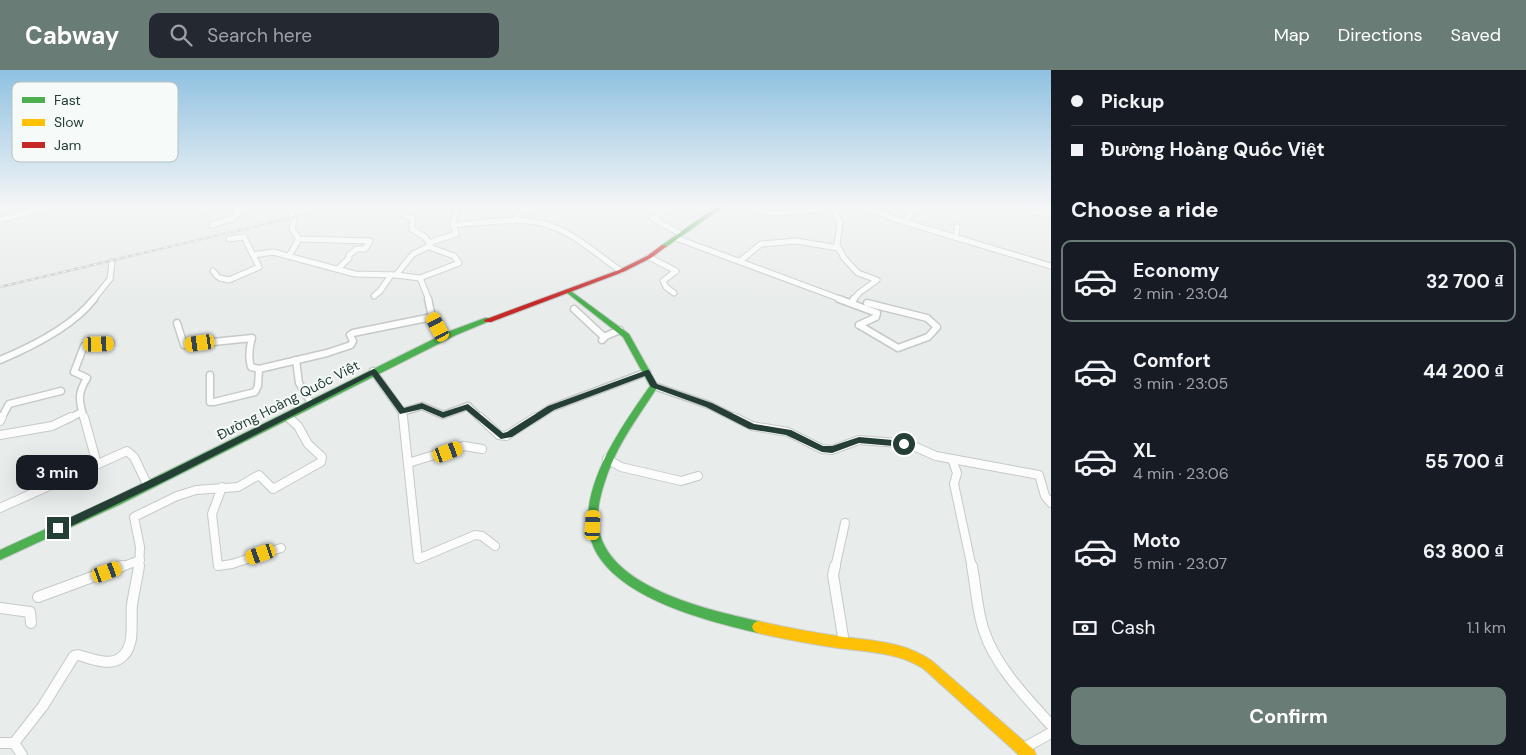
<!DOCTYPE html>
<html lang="en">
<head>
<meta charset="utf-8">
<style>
	body { margin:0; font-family:"DM Sans",sans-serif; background:#242831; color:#f1f3f6; height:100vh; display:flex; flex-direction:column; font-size:19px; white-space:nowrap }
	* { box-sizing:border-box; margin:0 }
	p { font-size:16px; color:#9ea1a6 }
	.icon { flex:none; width:28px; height:28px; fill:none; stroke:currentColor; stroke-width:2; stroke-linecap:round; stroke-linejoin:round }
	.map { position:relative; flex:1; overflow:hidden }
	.panel { display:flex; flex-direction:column; background:#171b24; width:475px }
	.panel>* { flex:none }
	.guide { display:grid; align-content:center; height:110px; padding:0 20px; background:#171b24 }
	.end { position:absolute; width:22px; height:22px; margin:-11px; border:6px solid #253f36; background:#fff; box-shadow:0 0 0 2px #fff }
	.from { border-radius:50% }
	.bubble { position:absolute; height:35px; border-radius:10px; background:#171b24; box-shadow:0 5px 20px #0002; font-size:16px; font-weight:700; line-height:35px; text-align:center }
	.car { position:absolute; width:15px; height:30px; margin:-15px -8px; border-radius:6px; box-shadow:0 0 4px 1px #0007; background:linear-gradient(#f5c518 24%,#345 0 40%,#f5c518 0 76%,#345 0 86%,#f5c518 0) }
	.guide b { display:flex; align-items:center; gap:18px; height:48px; font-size:19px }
	.guide b+b { border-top:1px solid #363941 }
	.guide i { width:12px; height:12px; background:#f1f3f6 }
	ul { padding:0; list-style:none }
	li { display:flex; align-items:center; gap:15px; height:82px; margin:0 10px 8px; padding:0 10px; border:2px solid transparent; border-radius:10px }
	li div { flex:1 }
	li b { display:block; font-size:19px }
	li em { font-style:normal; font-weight:700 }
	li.on { border-color:#697c75 }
	li>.icon { width:45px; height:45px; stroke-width:1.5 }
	h2 { padding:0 20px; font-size:22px; line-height:60px }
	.pay { display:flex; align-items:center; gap:12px; height:55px; padding:0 20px; font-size:19px }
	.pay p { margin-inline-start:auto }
	.cta { display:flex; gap:10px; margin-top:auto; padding:10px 20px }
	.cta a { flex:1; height:58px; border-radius:10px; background:#697c75; color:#fff; font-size:20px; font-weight:700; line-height:58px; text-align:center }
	header { display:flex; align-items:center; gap:30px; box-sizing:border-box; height:70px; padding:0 25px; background:#697c75; color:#fff }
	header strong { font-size:24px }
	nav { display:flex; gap:28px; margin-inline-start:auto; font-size:18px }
	.search { width:350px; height:45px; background:#242831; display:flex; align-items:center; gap:12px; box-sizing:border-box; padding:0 18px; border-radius:10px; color:#9ea1a6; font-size:19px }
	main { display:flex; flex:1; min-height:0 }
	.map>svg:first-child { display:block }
</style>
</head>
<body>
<header>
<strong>Cabway</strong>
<div class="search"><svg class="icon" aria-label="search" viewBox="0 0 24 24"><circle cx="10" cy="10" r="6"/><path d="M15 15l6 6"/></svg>Search here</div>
<nav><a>Map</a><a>Directions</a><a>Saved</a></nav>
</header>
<main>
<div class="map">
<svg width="1051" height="685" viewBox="0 0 1051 685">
	<rect width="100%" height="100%" fill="#e8ecea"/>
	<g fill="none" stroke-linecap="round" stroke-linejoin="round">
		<g stroke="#c5c9c7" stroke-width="7">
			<g id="street-far3">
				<path d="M193 136 204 139 217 136"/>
				<path d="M289 136 294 149 292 159 299 169 289 186"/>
				<path d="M749 136 769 143 801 142 833 136"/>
				<path d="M832 136 840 152 837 175 844 188 858 203 877 210 859 223 853 230"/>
				<path d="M863 136 898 150 1051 196"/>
				<path d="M1034 142 1051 144"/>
				<path d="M652 148 681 164"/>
				<path d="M652 148 664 142 660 136"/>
				<path d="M0 150 51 136"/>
				<path d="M513 151 523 141 543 136"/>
				<path d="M905 152 914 138 911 136"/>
				<path d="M212 155 234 148 240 139 233 136"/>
				<path d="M453 155C487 153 524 144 556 158 580 168 600 187 621 201"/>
				<path d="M956 167 957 157"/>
				<path d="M676 168 843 230"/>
				<path d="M299 169 370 171 365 179H357L349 185V188L338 199"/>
				<path d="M428 173 456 164 453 152 458 136"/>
				<path d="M253 185 273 182 355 204 396 205 420 208 459 193 454 186 432 178 425 167 412 159 413 148 404 145"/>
				<path d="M649 187 676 201 663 211 666 217 674 223"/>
				<path d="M740 191 761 174 796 171 838 178"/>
				<path d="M213 201 217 206"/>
				<path d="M396 205 413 184 430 176"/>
				<path d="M220 208 229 210 259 197 244 167 229 169"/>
				<path d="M420 208 429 230"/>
				<path d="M374 226 380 221 391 205"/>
				<path d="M93 230 110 209 112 192"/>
			</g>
		</g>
		<g stroke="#c5c9c7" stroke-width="9">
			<g id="street-far2">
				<path d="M428 229 432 247 443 268"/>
				<path d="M839 229 877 243 876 247 859 255"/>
				<path d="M852 232 854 229"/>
				<path d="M574 239 604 267"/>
				<path d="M177 253 184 275 252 268C249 278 248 287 251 297L259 299 327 283 351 275 353 271 350 265 353 263 432 247"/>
				<path d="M859 255 898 278 928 267 937 257 927 248 867 233"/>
				<path d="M602 270 606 266 620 260"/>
				<path d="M0 290C31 277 73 256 94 229"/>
				<path d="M296 290 299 313 311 333"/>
				<path d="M373 301 402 342 403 349"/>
				<path d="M210 305V332H214L255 322 258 316 259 299"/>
				<path d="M654 316 709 335 737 349"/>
				<path d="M402 342 422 336 443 345 468 336 481 349"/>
				<path d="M286 346 289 349"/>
				<path d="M1 349 9 334 61 321"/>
				<path d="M68 349 82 342"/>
				<path d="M84 349C79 331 77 324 87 308L74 302 84 276 111 273"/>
				<path d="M534 349 551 338 647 302"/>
			</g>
		</g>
		<g stroke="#c5c9c7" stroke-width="10">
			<g id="street-far1">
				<path d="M84 347 97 394"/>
				<path d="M403 347 418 489 475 465 482 466 495 476"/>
				<path d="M480 347 499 365 506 366 536 347"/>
				<path d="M734 347 752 356 788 362 822 379 832 380 859 370 898 373 911 375 936 386 1039 405 1045 426 1051 433"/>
				<path d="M0 351 2 347"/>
				<path d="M0 365 52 356 71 347"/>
				<path d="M607 389 621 397 681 411 698 406"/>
				<path d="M952 389 957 403 954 414 972 498"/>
				<path d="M408 393 464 376 482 379"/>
				<path d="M222 417 212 444 218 496 232 494 281 478"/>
				<path d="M0 438 127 381 134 387 148 416"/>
				<path d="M119 498 140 490"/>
				<path d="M139 498 140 477 134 447 177 426 196 420 238 417 259 405 273 419 321 392 322 387 308 374 298 356 288 347"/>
				<path d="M835 498 845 453"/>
			</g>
		</g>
		<g stroke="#c5c9c7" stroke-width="12">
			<g id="street">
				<path d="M835 496 833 505 844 573"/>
				<path d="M972 496C976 517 977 541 984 561 996 597 1026 627 1051 655"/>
				<path d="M38 527 122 496"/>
				<path d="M0 538 30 542 31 553"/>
				<path d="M0 673H14"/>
				<path d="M14 673 43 636 74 586 78 585C90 588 108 596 119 589 137 578 130 551 132 535 134 522 137 509 139 496"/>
				<path d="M14 673 22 685"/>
				<path d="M1022 679 1051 663"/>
			</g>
		</g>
		<g stroke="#c4c9c7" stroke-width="2">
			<g id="fast">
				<path d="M718 136H724L666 177H662V175Z"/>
				<path d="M568 219 629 264 658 316C643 340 626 362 614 388 606 406 596 434 598 454 604 517 708 540 758 551L762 553 764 557 762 561 758 563C704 550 589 523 588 452 587 405 624 353 650 316L623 267 566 222 565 221Z"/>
				<path d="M485 248H491L492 250 456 265 121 434 0 490V480L113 428 450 261Z"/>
			</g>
		</g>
		<g stroke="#c4c9c7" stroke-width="2">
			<path id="slow" d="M758 551C784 557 811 562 837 566 871 571 904 571 932 591L1034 680 1036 685H1019L924 599C898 582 868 582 838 578 811 574 785 569 758 563L754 561 752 557 754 553Z"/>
		</g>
		<g stroke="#c4c9c7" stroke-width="2">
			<path id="jam" d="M662 175 667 176 651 188 623 202 491 252H485L484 250 619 200 647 186Z"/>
		</g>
		<use href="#street-far3" stroke="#fcfcfc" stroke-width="5"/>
		<use href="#street-far2" stroke="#fcfcfc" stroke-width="6"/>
		<use href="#street-far1" stroke="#fcfcfc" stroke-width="8"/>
		<use href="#street" stroke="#fcfcfc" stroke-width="10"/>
		<use href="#fast" fill="#4caf50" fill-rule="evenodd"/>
		<use href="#slow" fill="#ffc107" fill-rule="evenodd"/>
		<use href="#jam" fill="#c62828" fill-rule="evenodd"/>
		<g stroke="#c9cccb" stroke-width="2.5">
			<path id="rail" d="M0 217 341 136"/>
		</g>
		<use href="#rail" stroke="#f6faf8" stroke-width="1" stroke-dasharray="4" stroke-linecap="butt"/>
	</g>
	<linearGradient id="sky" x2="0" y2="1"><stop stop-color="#8fc1e1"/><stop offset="0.59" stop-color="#f5f6f6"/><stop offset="1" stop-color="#f5f6f6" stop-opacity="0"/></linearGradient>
	<rect width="1051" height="232" fill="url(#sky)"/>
	<path fill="#253f36" d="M374 299 376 300 404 338 422 333 443 342 468 334 503 363 507 362 548 336 647 300H649L657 314 712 333 754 354 791 360 823 376H832L859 367 904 371 908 374 904 377 859 373 832 383 822 382 786 365 749 359 706 337 651 317 645 306 554 340 512 367 501 369 466 340 443 348 422 339 400 344 372 305 171 408 61 461H54V455L165 403Z"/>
	<g text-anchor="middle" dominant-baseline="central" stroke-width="4" stroke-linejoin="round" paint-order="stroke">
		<g font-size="14" fill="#253f36" stroke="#f6faf8">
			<text transform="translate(288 330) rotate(-27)">Đường Hoàng Quốc Việt</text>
		</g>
	</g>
	<rect x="12" y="12" width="166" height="80" rx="8" fill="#f6faf8" stroke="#b7c2be" stroke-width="1"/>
	<rect x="22" y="27" width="23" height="6" fill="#4caf50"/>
	<rect x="22" y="49" width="23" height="7" fill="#ffc107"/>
	<rect x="22" y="72" width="23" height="6" fill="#c62828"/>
	<g font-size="14" fill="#253f36">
		<text x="54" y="35">Fast</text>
		<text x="54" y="57">Slow</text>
		<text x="54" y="80">Jam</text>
	</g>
</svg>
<i class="end from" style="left:904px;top:374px"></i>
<i class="end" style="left:58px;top:458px"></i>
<div class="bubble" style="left:16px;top:385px;width:82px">3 min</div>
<i class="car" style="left:438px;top:257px;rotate:332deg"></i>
<i class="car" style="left:200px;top:273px;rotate:262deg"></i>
<i class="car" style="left:99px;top:274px;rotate:88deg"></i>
<i class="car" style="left:448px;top:382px;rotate:70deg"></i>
<i class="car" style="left:593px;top:455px;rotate:3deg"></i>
<i class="car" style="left:261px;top:484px;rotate:251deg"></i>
<i class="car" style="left:107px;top:502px;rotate:70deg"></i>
</div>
<section class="panel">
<div class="guide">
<b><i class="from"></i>Pickup</b>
<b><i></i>Đường Hoàng Quốc Việt</b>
</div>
<h2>Choose a ride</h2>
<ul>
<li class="on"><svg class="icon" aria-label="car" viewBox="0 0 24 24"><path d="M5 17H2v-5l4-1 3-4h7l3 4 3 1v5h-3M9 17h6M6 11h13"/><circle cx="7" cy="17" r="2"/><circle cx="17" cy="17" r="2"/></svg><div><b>Economy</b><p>2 min · 23:04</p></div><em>32 700 ₫</em></li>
<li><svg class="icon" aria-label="car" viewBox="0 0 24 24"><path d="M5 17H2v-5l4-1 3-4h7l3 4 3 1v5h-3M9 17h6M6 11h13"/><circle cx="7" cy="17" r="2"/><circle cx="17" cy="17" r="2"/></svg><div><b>Comfort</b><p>3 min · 23:05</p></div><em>44 200 ₫</em></li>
<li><svg class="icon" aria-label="car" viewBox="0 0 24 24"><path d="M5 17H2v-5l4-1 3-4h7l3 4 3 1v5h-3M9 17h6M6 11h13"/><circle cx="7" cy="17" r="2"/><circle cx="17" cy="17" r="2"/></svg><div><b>XL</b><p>4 min · 23:06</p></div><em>55 700 ₫</em></li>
<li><svg class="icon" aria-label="car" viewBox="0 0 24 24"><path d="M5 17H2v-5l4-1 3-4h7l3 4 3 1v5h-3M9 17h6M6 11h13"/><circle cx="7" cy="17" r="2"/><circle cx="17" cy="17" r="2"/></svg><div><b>Moto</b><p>5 min · 23:07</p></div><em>63 800 ₫</em></li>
</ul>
<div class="pay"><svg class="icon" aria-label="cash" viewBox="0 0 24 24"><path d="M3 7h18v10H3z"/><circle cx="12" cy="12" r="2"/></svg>Cash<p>1.1 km</p></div>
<div class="cta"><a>Confirm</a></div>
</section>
</main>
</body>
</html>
